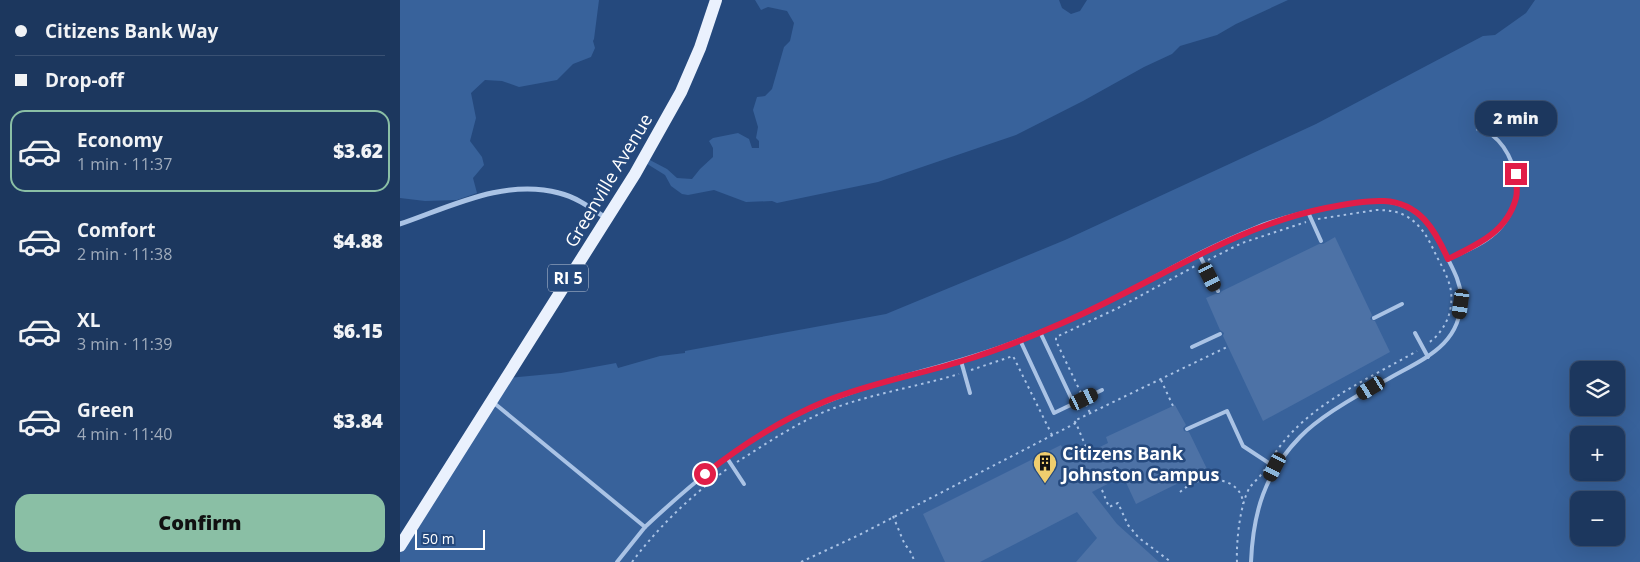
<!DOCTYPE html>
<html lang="en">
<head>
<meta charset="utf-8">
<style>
	body { margin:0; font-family:"Open Sans",sans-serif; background:#253f64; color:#f1f3f6; height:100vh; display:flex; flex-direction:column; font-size:19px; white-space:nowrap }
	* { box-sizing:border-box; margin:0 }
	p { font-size:16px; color:#a0acbc }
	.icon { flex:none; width:28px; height:28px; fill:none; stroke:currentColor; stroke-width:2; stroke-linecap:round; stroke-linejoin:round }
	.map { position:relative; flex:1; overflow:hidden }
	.drawer { display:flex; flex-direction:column; background:#1c375e; width:400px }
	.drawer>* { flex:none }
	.hud { display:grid; align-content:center; height:110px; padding:0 15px; background:#1c375e }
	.controls { position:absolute; left:1170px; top:361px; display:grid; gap:10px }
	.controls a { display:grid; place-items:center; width:55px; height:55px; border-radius:10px; background:#1c375e; box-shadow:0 5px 20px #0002,0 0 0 1px #3a5173; font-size:25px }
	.scale { position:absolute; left:15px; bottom:12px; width:70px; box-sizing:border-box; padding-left:5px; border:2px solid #fff; border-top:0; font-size:14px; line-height:18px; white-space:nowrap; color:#fff; -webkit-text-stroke:4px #25497d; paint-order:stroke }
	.end { position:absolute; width:22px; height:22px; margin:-11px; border:6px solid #e11d48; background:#fff; box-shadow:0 0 0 2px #fff }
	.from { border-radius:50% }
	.bubble { position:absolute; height:35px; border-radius:15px; background:#1c375e; box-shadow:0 5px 20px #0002,0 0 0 1px #3a5173; font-size:16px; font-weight:800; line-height:35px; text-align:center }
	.car { position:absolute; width:15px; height:30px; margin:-15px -8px; border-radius:6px; box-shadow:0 0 4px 1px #0007; background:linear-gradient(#222 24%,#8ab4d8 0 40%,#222 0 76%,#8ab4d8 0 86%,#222 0) }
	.hud b { display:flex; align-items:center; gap:18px; height:48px; font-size:19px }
	.hud b+b { border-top:1px solid #3a5173 }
	.hud i { width:12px; height:12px; background:#f1f3f6 }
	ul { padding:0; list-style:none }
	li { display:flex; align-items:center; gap:15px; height:82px; margin:0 10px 8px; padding:0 5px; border:2px solid transparent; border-radius:15px }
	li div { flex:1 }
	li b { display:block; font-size:19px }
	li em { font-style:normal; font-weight:800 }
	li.selected { border-color:#8abfa5 }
	li>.icon { width:45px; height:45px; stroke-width:1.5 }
	.cta { display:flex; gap:10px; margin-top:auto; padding:10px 15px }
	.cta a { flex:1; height:58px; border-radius:15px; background:#8abfa5; color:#111; font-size:20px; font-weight:800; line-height:58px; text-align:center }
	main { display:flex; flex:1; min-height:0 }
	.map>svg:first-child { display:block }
</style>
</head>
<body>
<main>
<section class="drawer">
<div class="hud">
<b><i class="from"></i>Citizens Bank Way</b>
<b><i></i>Drop-off</b>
</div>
<ul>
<li class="selected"><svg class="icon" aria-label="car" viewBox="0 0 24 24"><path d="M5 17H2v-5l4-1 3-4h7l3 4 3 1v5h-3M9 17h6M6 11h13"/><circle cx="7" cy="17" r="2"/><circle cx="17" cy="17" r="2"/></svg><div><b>Economy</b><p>1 min · 11:37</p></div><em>$3.62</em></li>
<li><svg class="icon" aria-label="car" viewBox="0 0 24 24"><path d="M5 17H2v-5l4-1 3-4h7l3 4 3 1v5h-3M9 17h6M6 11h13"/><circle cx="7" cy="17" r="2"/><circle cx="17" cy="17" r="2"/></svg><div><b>Comfort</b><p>2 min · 11:38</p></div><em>$4.88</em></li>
<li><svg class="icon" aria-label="car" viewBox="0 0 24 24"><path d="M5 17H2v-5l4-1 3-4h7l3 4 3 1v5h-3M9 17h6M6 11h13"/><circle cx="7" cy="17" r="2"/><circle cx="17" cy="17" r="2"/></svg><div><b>XL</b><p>3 min · 11:39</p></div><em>$6.15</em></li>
<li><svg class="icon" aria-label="car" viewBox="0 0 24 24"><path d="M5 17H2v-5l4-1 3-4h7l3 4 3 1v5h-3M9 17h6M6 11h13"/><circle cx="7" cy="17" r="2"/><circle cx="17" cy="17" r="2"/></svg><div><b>Green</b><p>4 min · 11:40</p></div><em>$3.84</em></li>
</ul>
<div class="cta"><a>Confirm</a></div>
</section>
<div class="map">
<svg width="1240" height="562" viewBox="0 0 1240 562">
	<rect width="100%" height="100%" fill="#25497d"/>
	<g fill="#38629b" fill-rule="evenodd">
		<path d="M0 0H199L194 39 193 41 195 48 191 57 173 64 157 80 119 87 102 81 85 80 71 93 76 118 70 141 82 157 84 165 73 178 77 193 57 200 25 201 0 198Z"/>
		<path d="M355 0H659L662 8 671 14 680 11 687 0H888L836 24 817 35 780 46 772 54 744 67 683 101 616 135 478 182 377 203 372 201 346 202 314 190 288 195 282 194 271 186 265 175 244 162 246 158 267 169 277 178 292 179 300 169 313 157V148L309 141 313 138 338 133 349 139 352 148H359V141L356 138 358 127 353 110 357 97 365 96 372 89 384 47 390 41 394 23 387 11 368 7 361 10Z"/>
		<path d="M1135 0H1240V562H0V546L108 378 161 373 216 363 218 368 260 356 285 353V351L486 314 665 240 916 124 1083 36 1095 35 1126 13ZM1179 370H1216V408H1179ZM1179 435H1216V472H1179ZM1179 500H1216V538H1179Z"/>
	</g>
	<g fill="#4d72a6">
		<path d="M935 237 972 315 970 319 975 321 990 352 863 421 823 336 824 333 820 330 806 298 815 294H819L822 291 919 244H923Z"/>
		<path d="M775 405 786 425 783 428 784 431 789 432 807 469 736 504 723 476 692 492 717 524 759 562H676L697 538 677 512 580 562H545L523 514 661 445 669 462 708 443 706 437Z"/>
	</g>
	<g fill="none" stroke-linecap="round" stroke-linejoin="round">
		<g stroke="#aac3e5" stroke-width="2" stroke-dasharray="2.5 4" stroke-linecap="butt">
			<path d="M918 219 976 210C987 210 997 211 1006 216 1022 225 1029 240 1036 255 1040 263 1045 271 1048 280 1057 303 1048 330 1027 344"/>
			<path d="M808 260 842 243 906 222"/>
			<path d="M571 370 613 356 652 435"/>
			<path d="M761 380 773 406"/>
			<path d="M681 393 656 341V337L718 308 797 265"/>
			<path d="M686 404 690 413"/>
			<path d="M676 423 674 421 827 347"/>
			<path d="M872 458C904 406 965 381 1017 351"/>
			<path d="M337 462C369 442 402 419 437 407 477 393 519 386 559 374"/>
			<path d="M702 490 709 507 718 503 728 525 739 538 771 562"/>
			<path d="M780 492C784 489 788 485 793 483 812 475 842 480 843 504"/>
			<path d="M493 516 505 545 509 549 515 562"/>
			<path d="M232 562C259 526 291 496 327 469"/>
			<path d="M401 562 459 535 676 423 688 452"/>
			<path d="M837 562C836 543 840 503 850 487 855 481 861 476 865 469"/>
		</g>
		<g stroke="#aac3e5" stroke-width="4">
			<path d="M908 212 921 241"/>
			<path d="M799 254 818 291"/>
			<path d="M1048 259C1063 252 1082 245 1095 233 1104 225 1114 210 1116 197 1120 176 1109 148 1092 135 1088 133 1082 131 1078 129"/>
			<path d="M974 318 1002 304"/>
			<path d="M640 332 674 404"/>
			<path d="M1015 333 1028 357"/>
			<path d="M620 340 654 413 702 390"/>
			<path d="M792 347 820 334"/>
			<path d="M561 361 570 393"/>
			<path d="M94 403 245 527 217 562"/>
			<path d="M787 429 827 411 843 446 875 467"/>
			<path d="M327 458 344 484"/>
			<path d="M245 527C290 485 337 445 392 417 463 381 543 370 617 341 645 330 675 319 702 305 753 279 802 249 855 228 879 218 905 212 931 207 950 204 971 199 990 202 1023 207 1035 232 1048 259 1054 271 1060 282 1061 296 1063 345 1023 359 988 379 961 393 921 415 900 437 865 473 853 512 851 562"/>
		</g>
		<path stroke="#aac3e5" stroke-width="5" d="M0 224C50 207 105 178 159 193 176 197 191 208 206 218"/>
		<path stroke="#eaf1fd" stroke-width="12" d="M0 546 235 174 281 92 300 48 316 0"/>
	</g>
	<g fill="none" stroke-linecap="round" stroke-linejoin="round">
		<path stroke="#e11d48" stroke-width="6" d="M305 474C342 445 382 419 426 401 470 383 517 375 562 361 595 351 628 338 660 324 750 286 828 228 926 208 945 204 965 200 984 201 1020 203 1035 230 1048 259 1077 245 1107 232 1116 198 1118 191 1116 181 1116 174"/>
	</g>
	<defs>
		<g id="building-pin" transform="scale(1.25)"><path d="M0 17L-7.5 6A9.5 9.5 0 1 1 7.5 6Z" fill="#efcd6e" stroke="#25497d"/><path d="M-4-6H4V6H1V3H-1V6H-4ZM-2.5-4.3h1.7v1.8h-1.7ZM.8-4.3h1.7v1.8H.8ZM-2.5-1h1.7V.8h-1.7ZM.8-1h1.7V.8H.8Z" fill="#111"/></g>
	</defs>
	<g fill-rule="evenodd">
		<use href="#building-pin" x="645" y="463"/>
	</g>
	<g text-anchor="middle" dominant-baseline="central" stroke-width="5" stroke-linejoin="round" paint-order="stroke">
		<rect fill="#25497d" stroke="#bec8d8" stroke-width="1" x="148" y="264.5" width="40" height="27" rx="4"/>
		<g font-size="16" font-weight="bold" fill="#fff">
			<text x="168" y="278">RI 5</text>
		</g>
		<g font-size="18" fill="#fff" stroke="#25497d">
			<text transform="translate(208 180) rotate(-59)">Greenville Avenue</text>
		</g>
		<g font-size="18" font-weight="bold" fill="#fff" stroke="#25497d" text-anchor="start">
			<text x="662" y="453">Citizens Bank<tspan x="662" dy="21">Johnston Campus</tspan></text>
		</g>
	</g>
</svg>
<div class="controls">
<a><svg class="icon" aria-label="layers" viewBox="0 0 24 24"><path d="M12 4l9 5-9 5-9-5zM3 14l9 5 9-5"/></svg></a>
<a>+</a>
<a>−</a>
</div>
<div class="scale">50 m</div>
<i class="end from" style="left:305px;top:474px"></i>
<i class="end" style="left:1116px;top:174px"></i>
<div class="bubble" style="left:1075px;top:101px;width:82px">2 min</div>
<i class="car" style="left:810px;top:277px;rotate:153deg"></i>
<i class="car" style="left:1061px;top:304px;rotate:188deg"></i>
<i class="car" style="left:971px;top:388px;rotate:239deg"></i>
<i class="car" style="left:684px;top:399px;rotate:64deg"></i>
<i class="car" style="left:875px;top:467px;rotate:207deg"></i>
</div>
</main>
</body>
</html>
